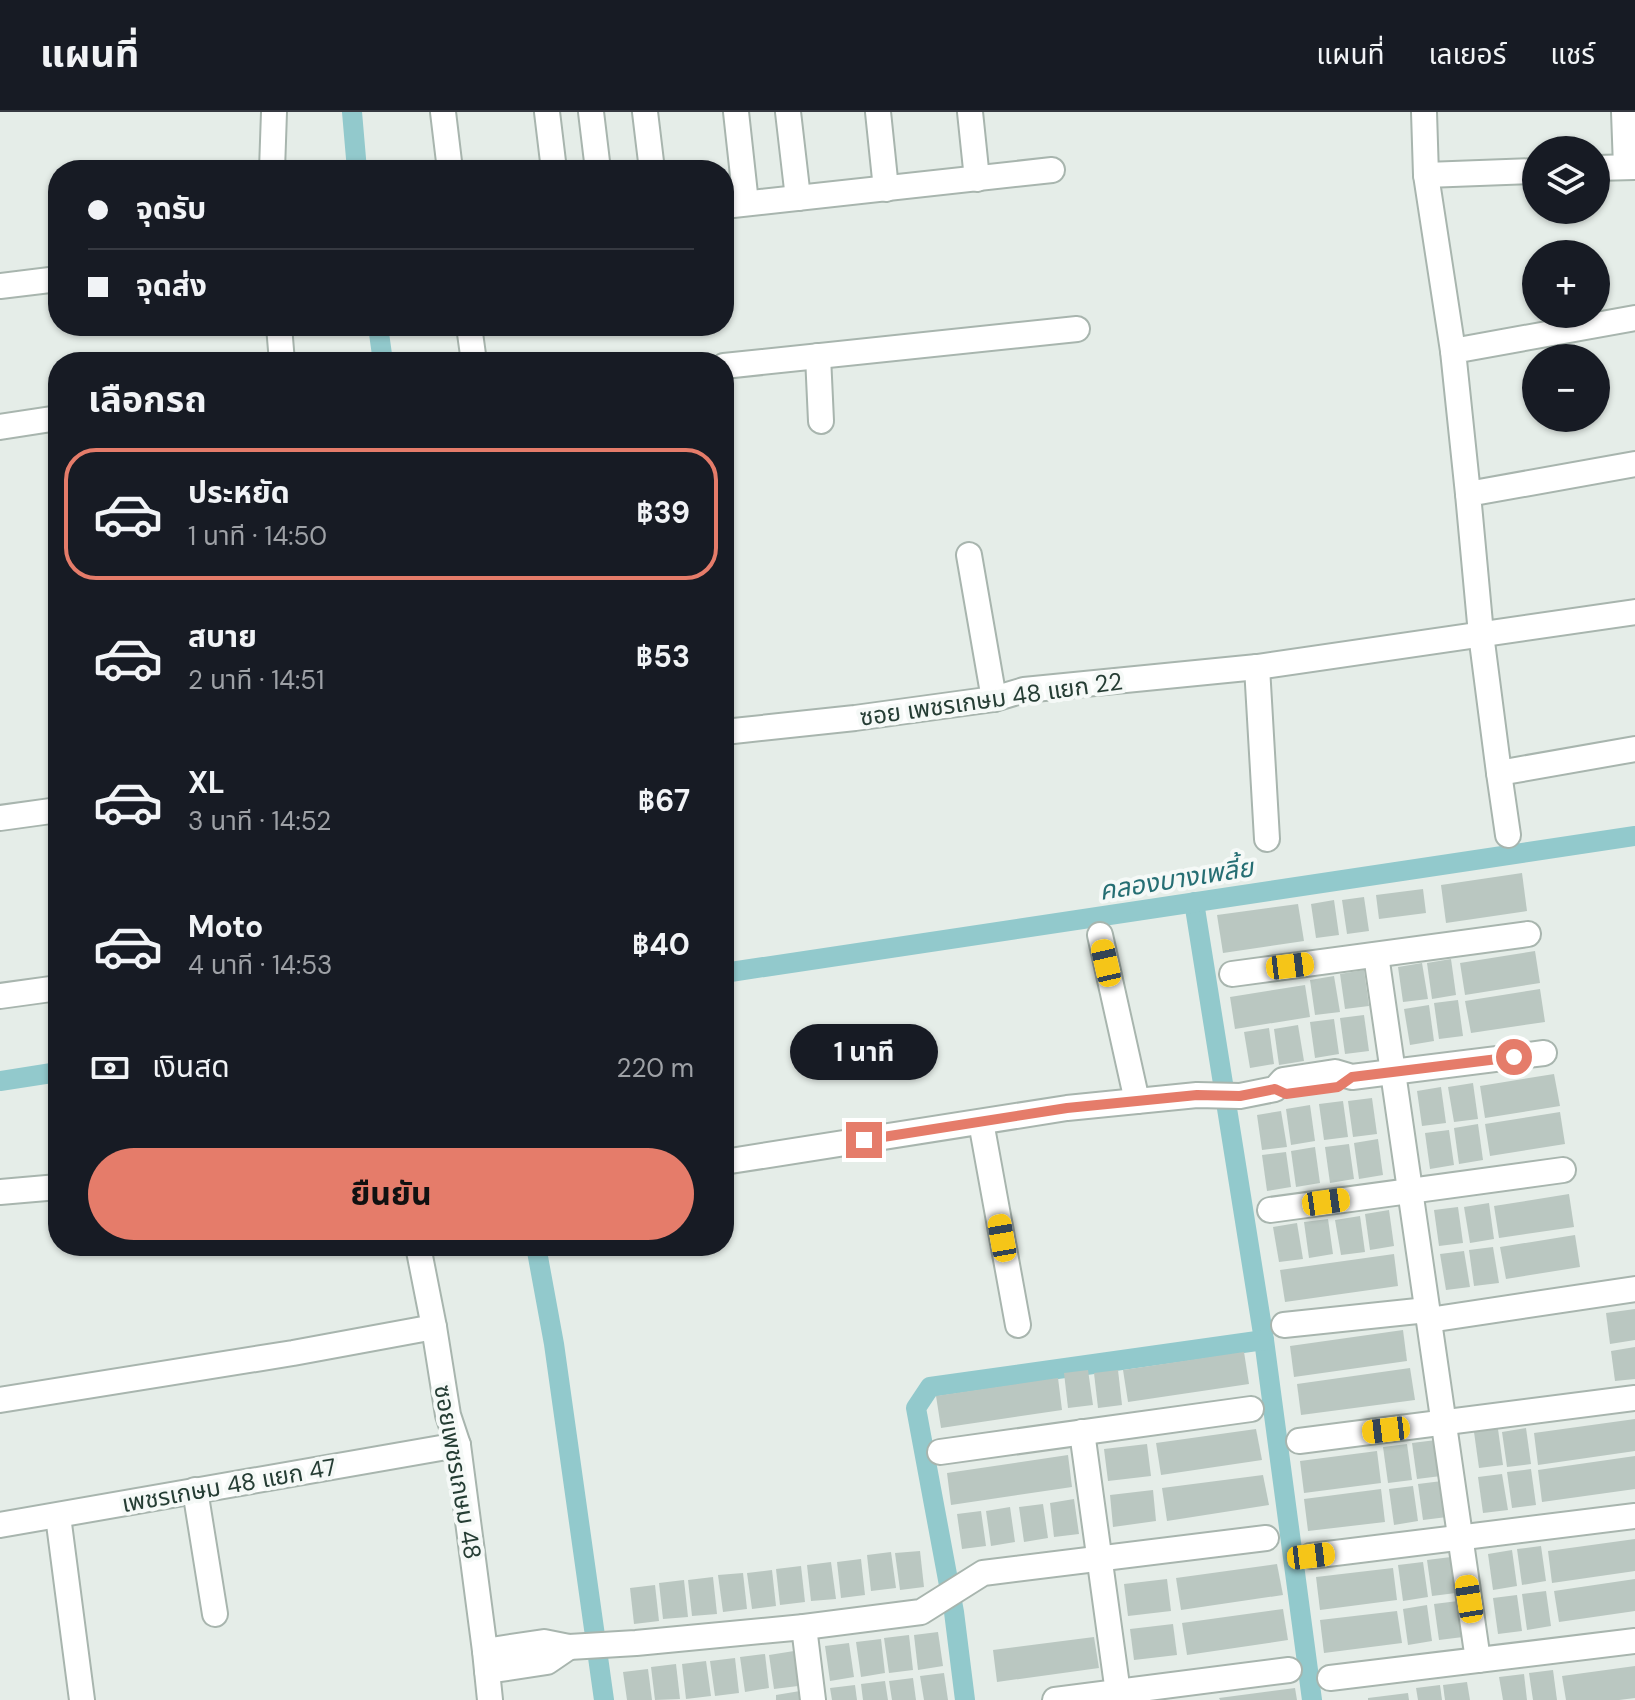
<!DOCTYPE html>
<html lang="th">
<head>
<meta charset="utf-8">
<style>
	body { margin:0; font-family:"DM Sans","Noto Sans Thai",sans-serif; background:#242831; color:#f1f3f6; height:100vh; display:flex; flex-direction:column; font-size:30px; white-space:nowrap }
	* { box-sizing:border-box; margin:0 }
	p { font-size:26px; color:#9ea1a6 }
	.icon { flex:none; width:44px; height:44px; fill:none; stroke:currentColor; stroke-width:2; stroke-linecap:round; stroke-linejoin:round }
	.map { position:relative; flex:1; overflow:hidden }
	.side { position:absolute; left:48px; top:240px; width:686px; height:904px; display:flex; flex-direction:column; background:#171b24; border-radius:32px; box-shadow:0 2px 6px #0004 }
	.side>* { flex:none }
	.top-card { position:absolute; left:48px; top:48px; width:686px; height:176px; border-radius:32px; box-shadow:0 2px 6px #0004; display:grid; align-content:center; height:176px; padding:0 40px; background:#171b24 }
	.tools { position:absolute; left:1522px; top:24px; display:grid; gap:16px }
	.tools a { display:grid; place-items:center; width:88px; height:88px; border-radius:50%; background:#171b24; box-shadow:0 2px 6px #0004; font-size:40px }
	.end { position:absolute; width:36px; height:36px; margin:-18px; border:10px solid #e57c6a; background:#fff; box-shadow:0 0 0 4px #fff }
	.from { border-radius:50% }
	.bubble { position:absolute; height:56px; border-radius:28px; background:#171b24; box-shadow:0 2px 6px #0004; font-size:26px; font-weight:700; line-height:56px; text-align:center }
	.car { position:absolute; width:24px; height:48px; margin:-24px -12px; border-radius:10px; box-shadow:0 0 6px 2px #0007; background:linear-gradient(#f5c518 24%,#345 0 40%,#f5c518 0 76%,#345 0 86%,#f5c518 0) }
	.top-card b { display:flex; align-items:center; gap:28px; height:76px; font-size:30px }
	.top-card b+b { border-top:2px solid #363941 }
	.top-card i { width:20px; height:20px; background:#f1f3f6 }
	ul { padding:0; list-style:none }
	li { display:flex; align-items:center; gap:24px; height:132px; margin:0 16px 12px; padding:0 24px; border:4px solid transparent; border-radius:32px }
	li div { flex:1 }
	li b { display:block; font-size:30px }
	li em { font-style:normal; font-weight:700 }
	li.active { border-color:#e57c6a }
	li>.icon { width:72px; height:72px; stroke-width:1.5 }
	h2 { padding:0 40px; font-size:36px; line-height:96px }
	.pay { display:flex; align-items:center; gap:20px; height:88px; padding:0 40px; font-size:30px }
	.pay p { margin-inline-start:auto }
	.primary-button { display:flex; gap:16px; margin-top:auto; padding:16px 40px }
	.primary-button a { flex:1; height:92px; border-radius:48px; background:#e57c6a; color:#111; font-size:32px; font-weight:700; line-height:92px; text-align:center }
	header { display:flex; align-items:center; gap:48px; box-sizing:border-box; height:112px; padding:0 40px; background:#171b24; border-bottom:2px solid #363941 }
	header strong { font-size:38px }
	nav { display:flex; gap:44px; margin-inline-start:auto; font-size:28px }
	.map>svg:first-child { display:block }
</style>
</head>
<body>
<header>
<strong>แผนที่</strong>
<nav><a>แผนที่</a><a>เลเยอร์</a><a>แชร์</a></nav>
</header>
<div class="map">
<svg width="1635" height="1588" viewBox="0 0 1635 1588">
	<rect width="100%" height="100%" fill="#e5ede8"/>
	<g fill="none" stroke-linecap="round" stroke-linejoin="round">
		<g stroke="#92c9cc" stroke-width="20">
			<path d="M352 0 357 58"/>
			<path d="M378 214 383 250"/>
			<path d="M1194 790 1264 1228 1312 1588"/>
			<path d="M724 861 1635 724"/>
			<path d="M0 969 58 960"/>
			<path d="M536 1134 554 1232 604 1588"/>
			<path d="M965 1588 954 1500 916 1296 930 1275 1264 1228"/>
		</g>
	</g>
	<g fill="#bac7c1">
		<path d="M1522 761 1527 799 1446 811 1441 773Z"/>
		<path d="M1423 777 1426 801 1379 807 1376 783Z"/>
		<path d="M1364 785 1369 819 1347 822 1342 788Z"/>
		<path d="M1334 788 1339 823 1316 826 1311 792Z"/>
		<path d="M1298 792 1304 829 1223 841 1217 803Z"/>
		<path d="M1535 839 1540 871 1465 883 1460 851Z"/>
		<path d="M1451 847 1456 883 1432 887 1427 851Z"/>
		<path d="M1422 851 1428 887 1403 890 1398 855Z"/>
		<path d="M1364 858 1369 894 1345 897 1340 862Z"/>
		<path d="M1334 864 1340 900 1315 903 1310 868Z"/>
		<path d="M1305 873 1310 905 1235 917 1230 885Z"/>
		<path d="M1540 877 1545 910 1471 921 1465 889Z"/>
		<path d="M1458 888 1463 924 1439 927 1434 891Z"/>
		<path d="M1429 893 1434 929 1410 933 1404 897Z"/>
		<path d="M1364 903 1369 939 1345 942 1340 906Z"/>
		<path d="M1334 907 1339 942 1315 946 1310 910Z"/>
		<path d="M1298 913 1304 949 1279 953 1274 917Z"/>
		<path d="M1269 916 1274 952 1250 956 1244 920Z"/>
		<path d="M1554 962 1560 994 1485 1006 1480 974Z"/>
		<path d="M1473 971 1478 1007 1454 1010 1448 975Z"/>
		<path d="M1441 975 1446 1011 1422 1014 1417 979Z"/>
		<path d="M1372 986 1377 1022 1353 1025 1348 989Z"/>
		<path d="M1343 989 1348 1025 1324 1028 1319 992Z"/>
		<path d="M1310 993 1315 1029 1291 1033 1286 997Z"/>
		<path d="M1281 999 1287 1035 1262 1038 1257 1003Z"/>
		<path d="M1560 1000 1565 1032 1490 1044 1485 1012Z"/>
		<path d="M1478 1012 1483 1048 1459 1052 1454 1016Z"/>
		<path d="M1449 1018 1454 1053 1430 1057 1425 1021Z"/>
		<path d="M1378 1027 1383 1063 1359 1067 1354 1031Z"/>
		<path d="M1349 1032 1354 1067 1330 1071 1325 1035Z"/>
		<path d="M1315 1035 1320 1071 1296 1075 1291 1039Z"/>
		<path d="M1286 1040 1291 1075 1267 1079 1262 1043Z"/>
		<path d="M1569 1082 1574 1115 1499 1126 1494 1094Z"/>
		<path d="M1489 1091 1494 1127 1470 1131 1464 1095Z"/>
		<path d="M1458 1095 1463 1131 1439 1134 1434 1098Z"/>
		<path d="M1389 1098 1394 1134 1370 1138 1365 1102Z"/>
		<path d="M1360 1104 1365 1140 1341 1143 1335 1108Z"/>
		<path d="M1328 1107 1333 1142 1309 1146 1304 1110Z"/>
		<path d="M1297 1111 1303 1147 1279 1150 1273 1115Z"/>
		<path d="M1575 1123 1580 1155 1506 1167 1500 1135Z"/>
		<path d="M1493 1135 1499 1171 1474 1174 1469 1138Z"/>
		<path d="M1464 1139 1470 1175 1446 1178 1440 1142Z"/>
		<path d="M1394 1142 1398 1174 1285 1190 1280 1158Z"/>
		<path d="M1635 1197V1228L1610 1232 1606 1201Z"/>
		<path d="M1403 1218 1407 1249 1294 1265 1290 1234Z"/>
		<path d="M1635 1235V1267L1615 1269 1611 1239Z"/>
		<path d="M1244 1240 1249 1272 1128 1290 1123 1258Z"/>
		<path d="M1410 1256 1415 1288 1301 1303 1297 1272Z"/>
		<path d="M1088 1258 1093 1293 1068 1296 1064 1261Z"/>
		<path d="M1118 1258 1122 1293 1098 1296 1094 1261Z"/>
		<path d="M1058 1266 1062 1298 941 1316 936 1284Z"/>
		<path d="M1635 1307V1339L1538 1353 1534 1321Z"/>
		<path d="M1526 1316 1531 1352 1507 1355 1502 1320Z"/>
		<path d="M1256 1317 1262 1348 1161 1363 1156 1331Z"/>
		<path d="M1498 1317 1503 1353 1479 1356 1474 1320Z"/>
		<path d="M1436 1328 1441 1364 1417 1367 1412 1331Z"/>
		<path d="M1147 1332 1151 1364 1108 1369 1104 1337Z"/>
		<path d="M1407 1332 1412 1368 1388 1371 1383 1335Z"/>
		<path d="M1377 1339 1381 1371 1304 1381 1300 1349Z"/>
		<path d="M1068 1343 1072 1375 951 1393 947 1361Z"/>
		<path d="M1635 1344V1377L1542 1390 1538 1358Z"/>
		<path d="M1531 1357 1536 1393 1512 1396 1507 1360Z"/>
		<path d="M1502 1362 1508 1398 1483 1401 1478 1365Z"/>
		<path d="M1263 1363 1269 1393 1167 1409 1162 1376Z"/>
		<path d="M1442 1369 1447 1405 1423 1408 1418 1372Z"/>
		<path d="M1413 1374 1418 1409 1394 1413 1389 1377Z"/>
		<path d="M1381 1377 1385 1410 1308 1419 1304 1387Z"/>
		<path d="M1153 1378 1156 1409 1113 1415 1110 1383Z"/>
		<path d="M1074 1387 1079 1422 1054 1425 1050 1391Z"/>
		<path d="M1043 1392 1048 1426 1024 1430 1019 1395Z"/>
		<path d="M1010 1395 1015 1430 991 1434 986 1399Z"/>
		<path d="M981 1399 986 1434 962 1437 957 1402Z"/>
		<path d="M1635 1427V1459L1552 1471 1548 1439Z"/>
		<path d="M1541 1434 1546 1469 1522 1473 1517 1437Z"/>
		<path d="M1512 1438 1517 1474 1493 1478 1488 1442Z"/>
		<path d="M920 1439 924 1475 900 1478 895 1441Z"/>
		<path d="M891 1440 896 1476 871 1479 867 1443Z"/>
		<path d="M1451 1445 1456 1481 1432 1484 1427 1448Z"/>
		<path d="M861 1447 865 1483 841 1486 837 1450Z"/>
		<path d="M831 1450 836 1487 811 1489 807 1453Z"/>
		<path d="M1423 1450 1428 1485 1403 1489 1398 1453Z"/>
		<path d="M1277 1452 1283 1483 1181 1498 1176 1466Z"/>
		<path d="M801 1454 805 1490 780 1493 776 1457Z"/>
		<path d="M1393 1456 1397 1488 1320 1498 1316 1465Z"/>
		<path d="M772 1458 776 1494 752 1497 747 1461Z"/>
		<path d="M743 1461 747 1497 723 1500 718 1463Z"/>
		<path d="M713 1465 717 1502 692 1504 688 1468Z"/>
		<path d="M1167 1467 1171 1499 1128 1504 1124 1472Z"/>
		<path d="M1635 1467V1499L1559 1510 1554 1479Z"/>
		<path d="M684 1468 688 1505 663 1507 659 1471Z"/>
		<path d="M655 1473 659 1509 634 1512 630 1476Z"/>
		<path d="M1546 1479 1551 1514 1527 1518 1522 1482Z"/>
		<path d="M1517 1483 1522 1519 1498 1522 1493 1486Z"/>
		<path d="M1458 1489 1463 1525 1439 1528 1434 1492Z"/>
		<path d="M1427 1493 1432 1529 1408 1533 1403 1497Z"/>
		<path d="M1283 1497 1288 1528 1187 1543 1182 1511Z"/>
		<path d="M1397 1499 1402 1531 1324 1541 1320 1508Z"/>
		<path d="M1173 1512 1177 1543 1134 1548 1130 1517Z"/>
		<path d="M938 1520 943 1554 918 1558 914 1523Z"/>
		<path d="M909 1523 913 1558 889 1561 884 1526Z"/>
		<path d="M1094 1525 1099 1556 997 1570 993 1538Z"/>
		<path d="M881 1527 885 1561 861 1565 856 1530Z"/>
		<path d="M849 1531 854 1565 830 1569 825 1534Z"/>
		<path d="M794 1539 798 1574 774 1577 769 1543Z"/>
		<path d="M765 1542 769 1576 745 1580 740 1545Z"/>
		<path d="M735 1546 739 1581 715 1584 710 1549Z"/>
		<path d="M706 1549 711 1584 686 1587 682 1552Z"/>
		<path d="M676 1552 680 1587 655 1588 651 1555Z"/>
		<path d="M1635 1554V1586L1619 1588H1566L1562 1564Z"/>
		<path d="M648 1557 652 1588H627L623 1560Z"/>
		<path d="M1553 1558 1557 1588H1533L1529 1561Z"/>
		<path d="M944 1561 948 1588H924L920 1564Z"/>
		<path d="M1524 1562 1527 1588H1503L1499 1565Z"/>
		<path d="M913 1566 916 1588H892L889 1569Z"/>
		<path d="M885 1569 888 1588H863L861 1572Z"/>
		<path d="M1467 1570 1470 1588H1445L1443 1573Z"/>
		<path d="M855 1573 857 1588H832L830 1576Z"/>
		<path d="M1440 1573 1442 1588H1418L1416 1576Z"/>
		<path d="M1295 1576 1297 1588H1220L1219 1586Z"/>
		<path d="M800 1579 801 1588H776V1583Z"/>
		<path d="M1408 1581 1409 1588H1368V1586Z"/>
	</g>
	<g fill="none" stroke-linecap="round" stroke-linejoin="round">
		<g stroke="#a8b5ae" stroke-width="28">
			<g id="minor">
				<path d="M443 0 450 58"/>
				<path d="M547 0 554 58"/>
				<path d="M591 0 598 58"/>
				<path d="M645 0 652 58"/>
				<path d="M736 0 746 91"/>
				<path d="M788 0 798 86"/>
				<path d="M878 0 886 77"/>
				<path d="M970 0 977 67"/>
				<path d="M1424 0 1426 63"/>
				<path d="M1624 0 1626 55"/>
				<path d="M1596 56 1635 55"/>
				<path d="M272 58 274 0"/>
				<path d="M724 94 1052 58"/>
				<path d="M0 174 58 167"/>
				<path d="M279 214 282 250"/>
				<path d="M469 214 474 250"/>
				<path d="M1453 239 1426 63 1536 59"/>
				<path d="M818 244 821 309"/>
				<path d="M724 254 1077 217"/>
				<path d="M0 315 58 306"/>
				<path d="M1635 352 1468 382 1481 522 1499 661 1635 637"/>
				<path d="M1468 382 1453 239 1635 206"/>
				<path d="M969 443 994 587"/>
				<path d="M1257 555 1267 727"/>
				<path d="M724 620 855 606 994 587 1024 578 1257 555 1635 500"/>
				<path d="M1499 661 1508 723"/>
				<path d="M0 706 58 698"/>
				<path d="M1100 823 1137 989"/>
				<path d="M1376 843 1478 1548"/>
				<path d="M1232 862 1528 822"/>
				<path d="M0 884 58 876"/>
				<path d="M981 1010 1018 1213"/>
				<path d="M724 1050 1067 996 1197 983 1240 984 1275 977 1283 968 1335 960 1352 965 1544 941"/>
				<path d="M0 1080 58 1075"/>
				<path d="M1270 1098 1563 1058"/>
				<path d="M418 1134 434 1215 448 1303 458 1333 485 1539 490 1588"/>
				<path d="M1429 1208 1635 1177"/>
				<path d="M1284 1213 1427 1198"/>
				<path d="M0 1288 293 1241 434 1215"/>
				<path d="M1082 1320 1119 1588"/>
				<path d="M1299 1329 1635 1286"/>
				<path d="M940 1340 1251 1297"/>
				<path d="M195 1378 215 1502"/>
				<path d="M58 1404 82 1588"/>
				<path d="M0 1413 458 1333"/>
				<path d="M1311 1444 1635 1404"/>
				<path d="M804 1515 813 1588"/>
				<path d="M485 1539 544 1530 569 1535 636 1531 804 1515 921 1500 983 1461 1266 1426"/>
				<path d="M487 1559 547 1550 569 1535"/>
				<path d="M1330 1566 1635 1529"/>
				<path d="M1055 1588 1289 1558"/>
			</g>
		</g>
		<use href="#minor" stroke="#fff" stroke-width="24"/>
	</g>
	<g fill="none" stroke-linecap="round" stroke-linejoin="round">
		<path stroke="#e57c6a" stroke-width="10" d="M864 1028 1067 996 1197 983 1240 984 1275 977 1286 982 1338 975 1352 965 1514 945"/>
	</g>
	<g text-anchor="middle" dominant-baseline="central" stroke-width="8" stroke-linejoin="round" paint-order="stroke">
		<g font-size="24" fill="#253d34" stroke="#f5f9f7">
			<text transform="translate(991 587) rotate(-8)">ซอย เพชรเกษม 48 แยก 22</text>
			<text transform="translate(458 1360) rotate(80)">ซอยเพชรเกษม 48</text>
			<text transform="translate(229 1373) rotate(-10)">เพชรเกษม 48 แยก 47</text>
		</g>
		<g font-size="26" font-style="italic" fill="#256e73" stroke="#f5f9f7">
			<text transform="translate(1176 767) rotate(-9)">คลองบางเพลี้ย</text>
		</g>
	</g>
</svg>
<div class="tools">
<a><svg class="icon" aria-label="layers" viewBox="0 0 24 24"><path d="M12 4l9 5-9 5-9-5zM3 14l9 5 9-5"/></svg></a>
<a>+</a>
<a>−</a>
</div>
<i class="end from" style="left:1514px;top:945px"></i>
<i class="end" style="left:864px;top:1028px"></i>
<div class="bubble" style="left:790px;top:912px;width:148px">1 นาที</div>
<i class="car" style="left:1106px;top:851px;rotate:347deg"></i>
<i class="car" style="left:1290px;top:854px;rotate:83deg"></i>
<i class="car" style="left:1326px;top:1090px;rotate:82deg"></i>
<i class="car" style="left:1002px;top:1126px;rotate:350deg"></i>
<i class="car" style="left:1386px;top:1318px;rotate:263deg"></i>
<i class="car" style="left:1311px;top:1444px;rotate:83deg"></i>
<i class="car" style="left:1469px;top:1487px;rotate:351deg"></i>
<div class="top-card">
<b><i class="from"></i>จุดรับ</b>
<b><i></i>จุดส่ง</b>
</div>
<section class="side">
<h2>เลือกรถ</h2>
<ul>
<li class="active"><svg class="icon" aria-label="car" viewBox="0 0 24 24"><path d="M5 17H2v-5l4-1 3-4h7l3 4 3 1v5h-3M9 17h6M6 11h13"/><circle cx="7" cy="17" r="2"/><circle cx="17" cy="17" r="2"/></svg><div><b>ประหยัด</b><p>1 นาที · 14:50</p></div><em>฿39</em></li>
<li><svg class="icon" aria-label="car" viewBox="0 0 24 24"><path d="M5 17H2v-5l4-1 3-4h7l3 4 3 1v5h-3M9 17h6M6 11h13"/><circle cx="7" cy="17" r="2"/><circle cx="17" cy="17" r="2"/></svg><div><b>สบาย</b><p>2 นาที · 14:51</p></div><em>฿53</em></li>
<li><svg class="icon" aria-label="car" viewBox="0 0 24 24"><path d="M5 17H2v-5l4-1 3-4h7l3 4 3 1v5h-3M9 17h6M6 11h13"/><circle cx="7" cy="17" r="2"/><circle cx="17" cy="17" r="2"/></svg><div><b>XL</b><p>3 นาที · 14:52</p></div><em>฿67</em></li>
<li><svg class="icon" aria-label="car" viewBox="0 0 24 24"><path d="M5 17H2v-5l4-1 3-4h7l3 4 3 1v5h-3M9 17h6M6 11h13"/><circle cx="7" cy="17" r="2"/><circle cx="17" cy="17" r="2"/></svg><div><b>Moto</b><p>4 นาที · 14:53</p></div><em>฿40</em></li>
</ul>
<div class="pay"><svg class="icon" aria-label="cash" viewBox="0 0 24 24"><path d="M3 7h18v10H3z"/><circle cx="12" cy="12" r="2"/></svg>เงินสด<p>220 m</p></div>
<div class="primary-button"><a>ยืนยัน</a></div>
</section>
</div>
</body>
</html>
